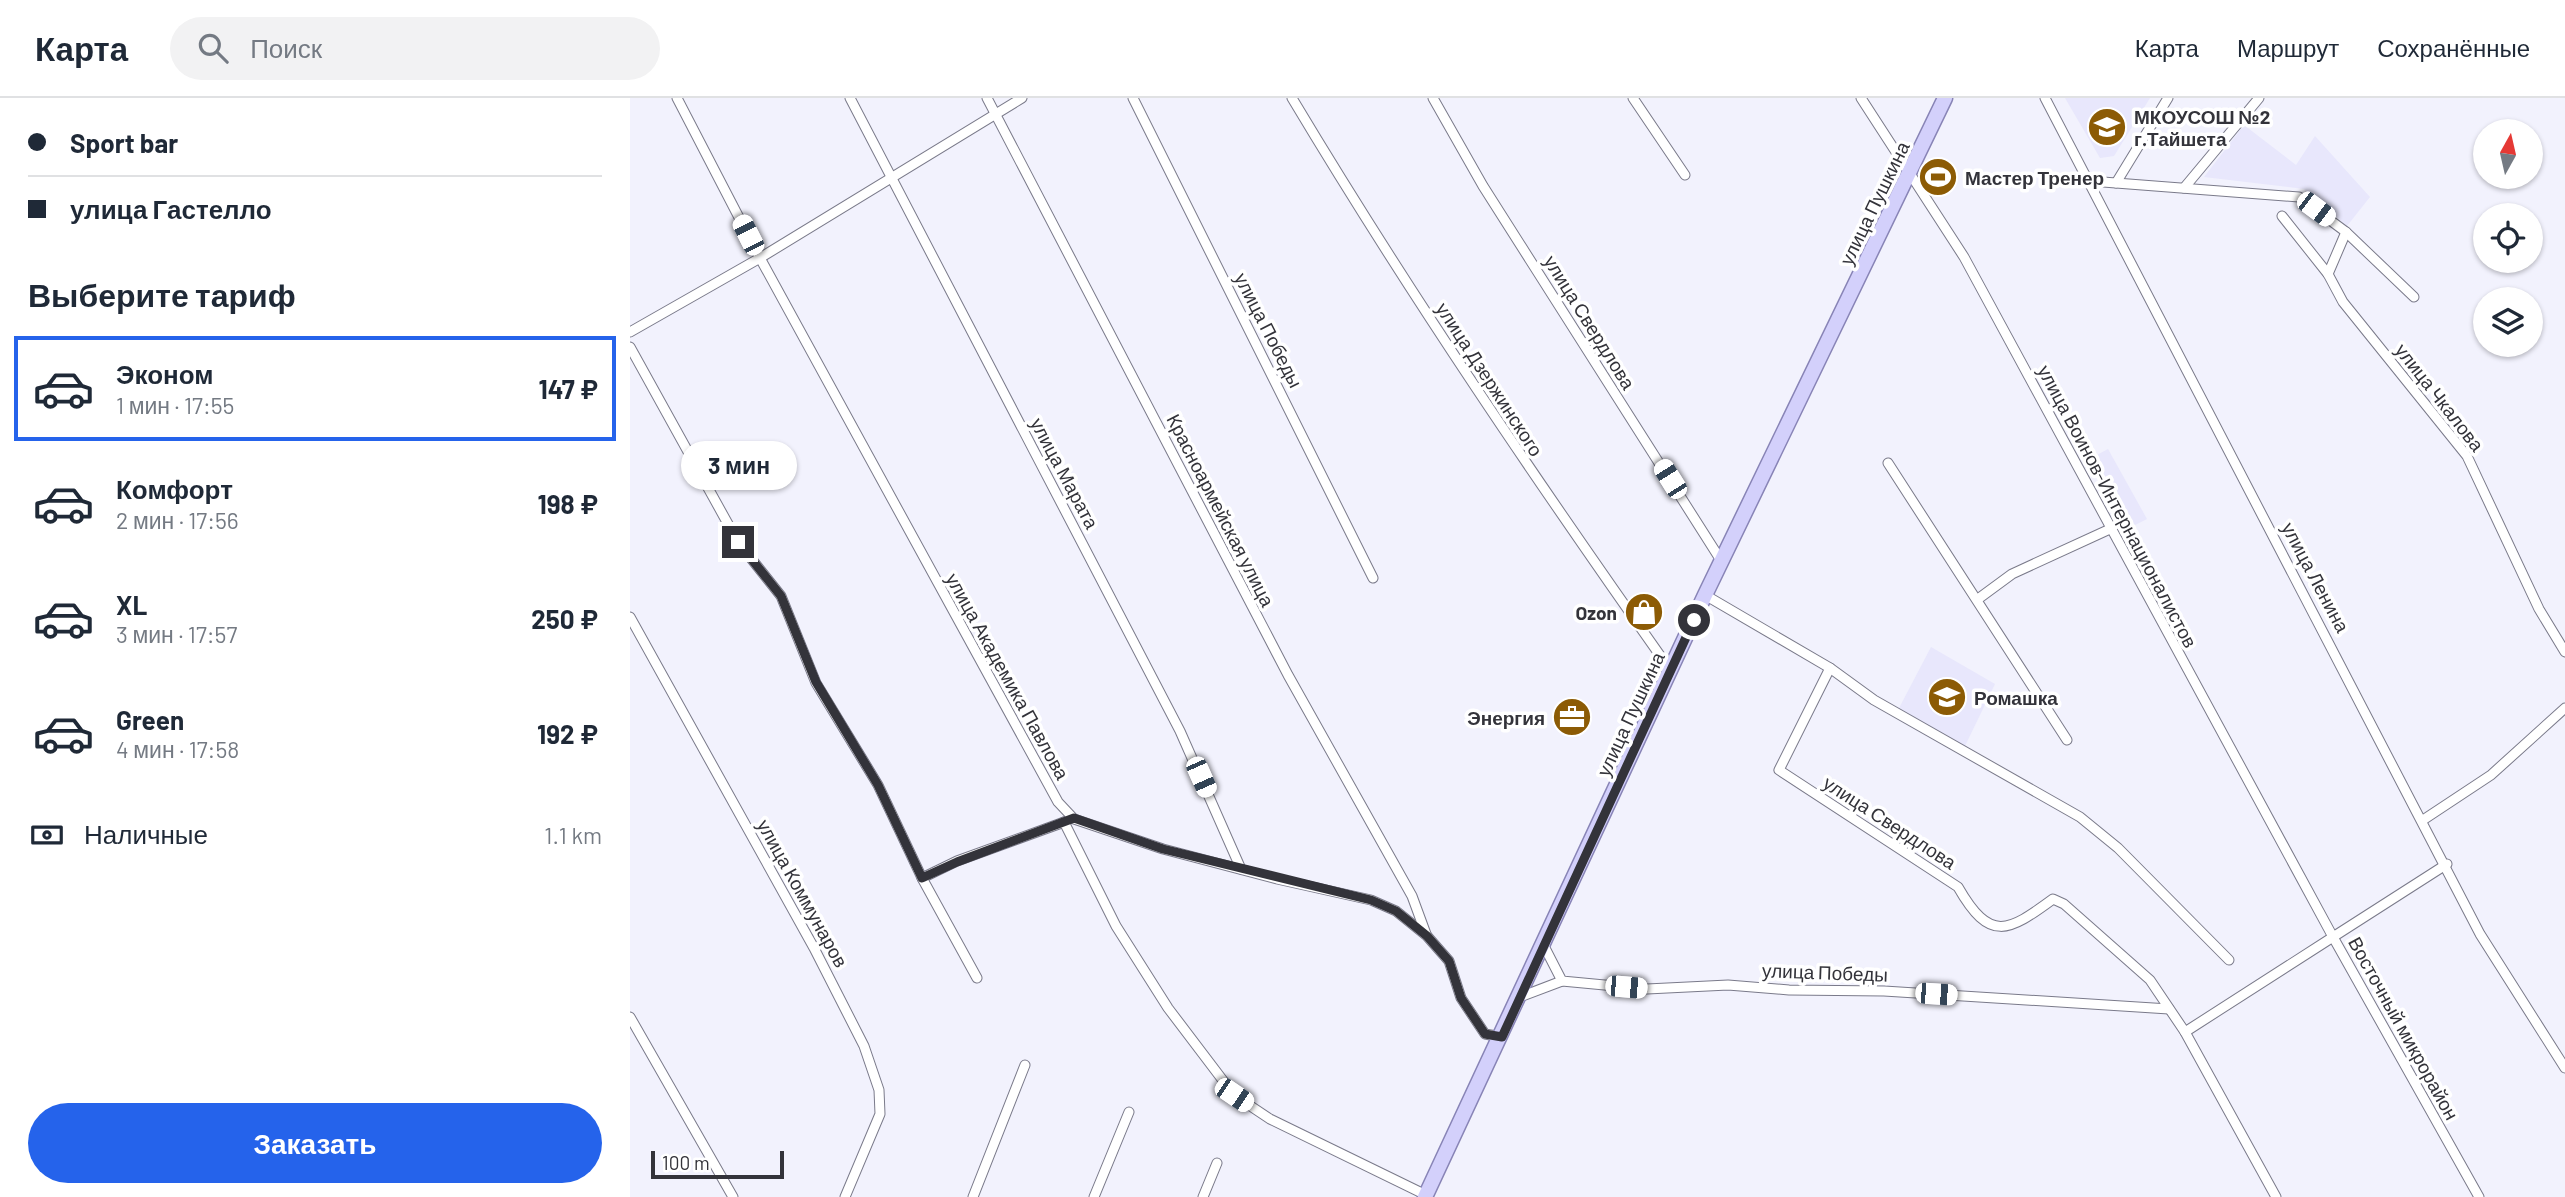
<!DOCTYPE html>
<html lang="ru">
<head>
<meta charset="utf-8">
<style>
	body { margin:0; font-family:Barlow,sans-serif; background:#f2f2f3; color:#1f2937; height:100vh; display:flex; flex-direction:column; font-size:26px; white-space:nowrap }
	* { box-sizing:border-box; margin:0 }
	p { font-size:23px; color:#747a83 }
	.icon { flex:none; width:38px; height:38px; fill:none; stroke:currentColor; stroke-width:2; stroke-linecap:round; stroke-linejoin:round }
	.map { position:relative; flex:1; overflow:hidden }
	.sheet { display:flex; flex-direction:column; background:#fff; width:630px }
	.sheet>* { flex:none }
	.banner { display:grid; align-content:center; height:154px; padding:0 28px; background:#fff }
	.needle { width:46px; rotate:8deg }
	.tools { position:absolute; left:1843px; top:21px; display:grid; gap:14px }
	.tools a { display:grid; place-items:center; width:70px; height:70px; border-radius:50%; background:#fff; box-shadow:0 2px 5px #0004; font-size:35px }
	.scale { position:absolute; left:21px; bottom:18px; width:133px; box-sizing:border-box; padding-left:7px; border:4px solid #33333a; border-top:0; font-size:19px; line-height:24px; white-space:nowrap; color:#33333a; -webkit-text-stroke:5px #fff; paint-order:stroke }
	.end { position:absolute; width:32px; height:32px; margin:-16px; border:9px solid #33333a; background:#fff; box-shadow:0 0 0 4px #fff }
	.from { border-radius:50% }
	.bubble { position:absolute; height:49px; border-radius:24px; background:#fff; box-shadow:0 2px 5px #0004; font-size:23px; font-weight:700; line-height:49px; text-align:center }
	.car { position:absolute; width:21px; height:42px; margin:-21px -10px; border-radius:9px; box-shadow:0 0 5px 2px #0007; background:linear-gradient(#fff 24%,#345 0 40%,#fff 0 76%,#345 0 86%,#fff 0) }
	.banner b { display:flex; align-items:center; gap:24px; height:66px; font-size:26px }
	.banner b+b { border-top:2px solid #e0e1e3 }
	.banner i { width:18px; height:18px; background:#1f2937 }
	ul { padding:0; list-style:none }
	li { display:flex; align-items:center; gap:21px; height:105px; margin:0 14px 10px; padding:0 14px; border:4px solid transparent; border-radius:0px }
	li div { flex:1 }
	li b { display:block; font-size:26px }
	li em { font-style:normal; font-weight:700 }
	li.active { border-color:#2563eb }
	li>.icon { width:63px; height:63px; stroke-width:1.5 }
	h2 { padding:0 28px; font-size:32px; line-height:84px }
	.pay { display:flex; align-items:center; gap:18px; height:77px; padding:0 28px; font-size:26px }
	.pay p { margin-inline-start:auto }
	.primary-button { display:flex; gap:14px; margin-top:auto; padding:14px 28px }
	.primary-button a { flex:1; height:80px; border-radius:42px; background:#2563eb; color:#fff; font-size:28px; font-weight:700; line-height:80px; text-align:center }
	header { display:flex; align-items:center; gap:42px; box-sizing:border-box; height:98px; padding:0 35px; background:#fff; border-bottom:2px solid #e0e1e3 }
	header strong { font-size:33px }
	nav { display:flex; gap:38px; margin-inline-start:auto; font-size:24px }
	.search { width:490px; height:63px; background:#f2f2f3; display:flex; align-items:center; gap:18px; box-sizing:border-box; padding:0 24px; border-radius:38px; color:#747a83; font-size:26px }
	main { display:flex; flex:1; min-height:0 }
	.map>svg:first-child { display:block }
</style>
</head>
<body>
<header>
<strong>Карта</strong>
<div class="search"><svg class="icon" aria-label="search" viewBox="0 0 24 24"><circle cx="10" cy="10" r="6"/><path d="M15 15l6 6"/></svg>Поиск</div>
<nav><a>Карта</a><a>Маршрут</a><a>Сохранённые</a></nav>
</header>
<main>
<section class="sheet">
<div class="banner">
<b><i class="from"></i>Sport bar</b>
<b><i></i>улица Гастелло</b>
</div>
<h2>Выберите тариф</h2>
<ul>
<li class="active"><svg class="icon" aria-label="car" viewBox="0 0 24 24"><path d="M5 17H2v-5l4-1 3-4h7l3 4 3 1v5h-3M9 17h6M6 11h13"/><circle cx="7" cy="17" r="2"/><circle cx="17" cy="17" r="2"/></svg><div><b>Эконом</b><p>1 мин · 17:55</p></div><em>147 ₽</em></li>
<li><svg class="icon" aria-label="car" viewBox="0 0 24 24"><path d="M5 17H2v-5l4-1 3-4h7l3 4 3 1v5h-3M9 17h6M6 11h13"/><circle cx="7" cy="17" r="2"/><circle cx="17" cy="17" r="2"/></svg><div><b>Комфорт</b><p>2 мин · 17:56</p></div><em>198 ₽</em></li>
<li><svg class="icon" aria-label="car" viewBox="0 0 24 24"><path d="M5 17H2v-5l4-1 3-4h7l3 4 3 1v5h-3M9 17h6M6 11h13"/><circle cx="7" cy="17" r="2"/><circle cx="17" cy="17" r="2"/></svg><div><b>XL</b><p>3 мин · 17:57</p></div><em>250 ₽</em></li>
<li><svg class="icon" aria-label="car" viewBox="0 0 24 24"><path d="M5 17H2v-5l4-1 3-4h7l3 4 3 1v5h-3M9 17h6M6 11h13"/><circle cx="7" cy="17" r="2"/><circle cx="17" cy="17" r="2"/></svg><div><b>Green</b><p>4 мин · 17:58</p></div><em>192 ₽</em></li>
</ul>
<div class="pay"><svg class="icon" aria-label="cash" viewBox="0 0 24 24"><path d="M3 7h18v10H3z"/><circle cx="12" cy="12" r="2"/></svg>Наличные<p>1.1 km</p></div>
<div class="primary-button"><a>Заказать</a></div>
</section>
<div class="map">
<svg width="1935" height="1099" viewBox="0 0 1935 1099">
	<rect width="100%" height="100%" fill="#f2f2fd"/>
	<g fill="#e8e7fc">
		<path d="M1435 0H1520L1484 58 1470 60Z"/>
		<path d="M1614 27 1666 67 1685 38 1740 99 1717 128 1674 91 1574 79Z"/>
		<path d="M1478 351 1517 421 1501 429 1463 359Z"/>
		<path d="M1301 549 1365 586 1335 648 1268 612Z"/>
	</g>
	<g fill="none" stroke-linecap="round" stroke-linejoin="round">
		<g stroke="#7a7a8a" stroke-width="11">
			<g id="minor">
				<path d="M47 0 130 160 428 704 444 721 533 751 647 781 741 802 766 813 797 838 819 863 831 900 855 936 872 939"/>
				<path d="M220 0 550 633 611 771"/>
				<path d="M357 0 658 577 782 798 796 836"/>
				<path d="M503 0 743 480"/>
				<path d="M662 0C780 197 909 386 1041 573"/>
				<path d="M803 0 853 88 1092 464"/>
				<path d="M1003 0 1055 77"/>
				<path d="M1231 0 1334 159 1703 839 1817 766"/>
				<path d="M1415 0 1850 836 1935 970"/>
				<path d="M1460 83 1669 99 1716 134 1784 199"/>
				<path d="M1486 85 1538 0"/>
				<path d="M1554 90 1629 0"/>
				<path d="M1652 118 1698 176 1713 204 1837 358 1909 511 1935 554"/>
				<path d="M1698 176 1716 134"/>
				<path d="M0 234 130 160 392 0"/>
				<path d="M0 249 108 444 151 498 186 585 248 687 292 780 347 880"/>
				<path d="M1258 365 1437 642"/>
				<path d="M1075 497 1200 570 1244 602 1450 719 1488 750 1599 862"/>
				<path d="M1348 501 1382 476 1480 431"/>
				<path d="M0 519 184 850 234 948 249 992 250 1016 215 1099"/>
				<path d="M1200 570 1149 672 1328 789C1360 845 1378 834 1423 801L1434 806 1520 882 1555 934"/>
				<path d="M1793 722 1861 677 1935 610"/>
				<path d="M434 724 486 828 538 910 604 997 640 1021 796 1097"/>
				<path d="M292 780 327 763 437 723"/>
				<path d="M914 848 932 883 1017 891 1098 887 1159 892 1254 893 1539 911"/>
				<path d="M890 899 932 883"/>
				<path d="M0 919 103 1099"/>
				<path d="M343 1099 395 967"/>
				<path d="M464 1099 499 1014"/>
				<path d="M573 1099 587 1065"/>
				<path d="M1646 1099 1555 934 1703 839 1849 1099"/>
			</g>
		</g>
		<g stroke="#8884b6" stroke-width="17">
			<path id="primary" d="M795 1099 1075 497 1315 0"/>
		</g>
		<use href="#minor" stroke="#fff" stroke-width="9"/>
		<use href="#primary" stroke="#d3d0fb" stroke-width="14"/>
	</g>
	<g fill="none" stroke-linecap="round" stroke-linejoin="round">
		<path stroke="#33333a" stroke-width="9" d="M108 444 151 498 186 584 248 687 292 780 327 764 444 720 533 751 741 802 766 813 797 838 819 863 831 900 855 936 872 939 1064 522"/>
	</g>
	<defs>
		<g id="school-disc" transform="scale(2.0125)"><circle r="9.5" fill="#8c5b05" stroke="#fff"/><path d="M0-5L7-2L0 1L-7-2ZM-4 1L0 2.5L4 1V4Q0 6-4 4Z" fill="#fff"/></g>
		<g id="stadium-disc" transform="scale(2.0125)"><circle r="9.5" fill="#8c5b05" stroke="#fff"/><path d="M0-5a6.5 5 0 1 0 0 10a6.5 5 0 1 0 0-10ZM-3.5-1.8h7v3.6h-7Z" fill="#fff"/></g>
		<g id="shop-disc" transform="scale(2.0125)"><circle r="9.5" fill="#8c5b05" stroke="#fff"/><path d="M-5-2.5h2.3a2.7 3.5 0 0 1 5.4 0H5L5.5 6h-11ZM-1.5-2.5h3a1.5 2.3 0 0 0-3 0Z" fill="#fff"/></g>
		<g id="office-disc" transform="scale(2.0125)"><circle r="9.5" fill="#8c5b05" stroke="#fff"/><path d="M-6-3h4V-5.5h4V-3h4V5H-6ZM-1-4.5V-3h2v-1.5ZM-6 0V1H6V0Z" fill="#fff"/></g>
	</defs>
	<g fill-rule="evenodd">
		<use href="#school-disc" x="1477" y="29"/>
		<use href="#stadium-disc" x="1308" y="79"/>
		<use href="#shop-disc" x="1014" y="514"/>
		<use href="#school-disc" x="1317" y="599"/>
		<use href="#office-disc" x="942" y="619"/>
	</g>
	<g text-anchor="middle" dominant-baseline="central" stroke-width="7" stroke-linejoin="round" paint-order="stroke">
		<g font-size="19" font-weight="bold" fill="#33333a" stroke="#fff" text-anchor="start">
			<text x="1504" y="18">МКОУСОШ №2<tspan x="1504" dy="22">г.Тайшета</tspan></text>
			<text x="1335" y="79">Мастер Тренер</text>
			<text x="987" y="514" text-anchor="end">Ozon</text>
			<text x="1344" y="599">Ромашка</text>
			<text x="915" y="619" text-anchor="end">Энергия</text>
		</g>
		<g font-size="19" fill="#33333a" stroke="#fff">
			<text transform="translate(1244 105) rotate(-64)">улица Пушкина</text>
			<text transform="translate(960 224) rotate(58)">улица Свердлова</text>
			<text transform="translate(639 232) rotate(63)">улица Победы</text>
			<text transform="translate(860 281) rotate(57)">улица Дзержинского</text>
			<text transform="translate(1810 299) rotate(52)">улица Чкалова</text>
			<text transform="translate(435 375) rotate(62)">улица Марата</text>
			<text transform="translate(1488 408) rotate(62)">улица Воинов-Интернационалистов</text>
			<text transform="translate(591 412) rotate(63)">Красноармейская улица</text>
			<text transform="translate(1686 479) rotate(62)">улица Ленина</text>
			<text transform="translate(378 578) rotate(61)">улица Академика Павлова</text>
			<text transform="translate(1000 616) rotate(-65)">улица Пушкина</text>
			<text transform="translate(1260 724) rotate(33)">улица Свердлова</text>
			<text transform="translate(173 795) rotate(61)">улица Коммунаров</text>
			<text transform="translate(1195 874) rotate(2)">улица Победы</text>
			<text transform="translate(1774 930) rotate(61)">Восточный микрорайон</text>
		</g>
	</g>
</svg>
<div class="tools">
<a><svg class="needle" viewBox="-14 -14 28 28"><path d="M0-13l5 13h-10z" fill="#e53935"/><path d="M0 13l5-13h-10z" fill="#747a83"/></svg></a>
<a><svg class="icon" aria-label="locate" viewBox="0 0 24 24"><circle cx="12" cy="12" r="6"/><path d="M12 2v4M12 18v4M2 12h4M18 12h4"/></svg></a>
<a><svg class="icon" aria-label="layers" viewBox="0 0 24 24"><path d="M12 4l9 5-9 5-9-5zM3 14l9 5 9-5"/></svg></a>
</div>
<div class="scale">100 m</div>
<i class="end from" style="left:1064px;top:522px"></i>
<i class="end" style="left:108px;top:444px"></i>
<div class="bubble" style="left:51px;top:343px;width:116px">3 мин</div>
<i class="car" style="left:1686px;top:111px;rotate:127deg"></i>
<i class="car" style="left:118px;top:137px;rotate:333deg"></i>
<i class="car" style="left:1040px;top:381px;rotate:328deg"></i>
<i class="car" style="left:571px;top:679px;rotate:156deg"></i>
<i class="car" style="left:996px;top:889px;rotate:95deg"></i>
<i class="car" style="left:1306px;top:896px;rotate:94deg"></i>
<i class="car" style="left:604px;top:997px;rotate:124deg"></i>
</div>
</main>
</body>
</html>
